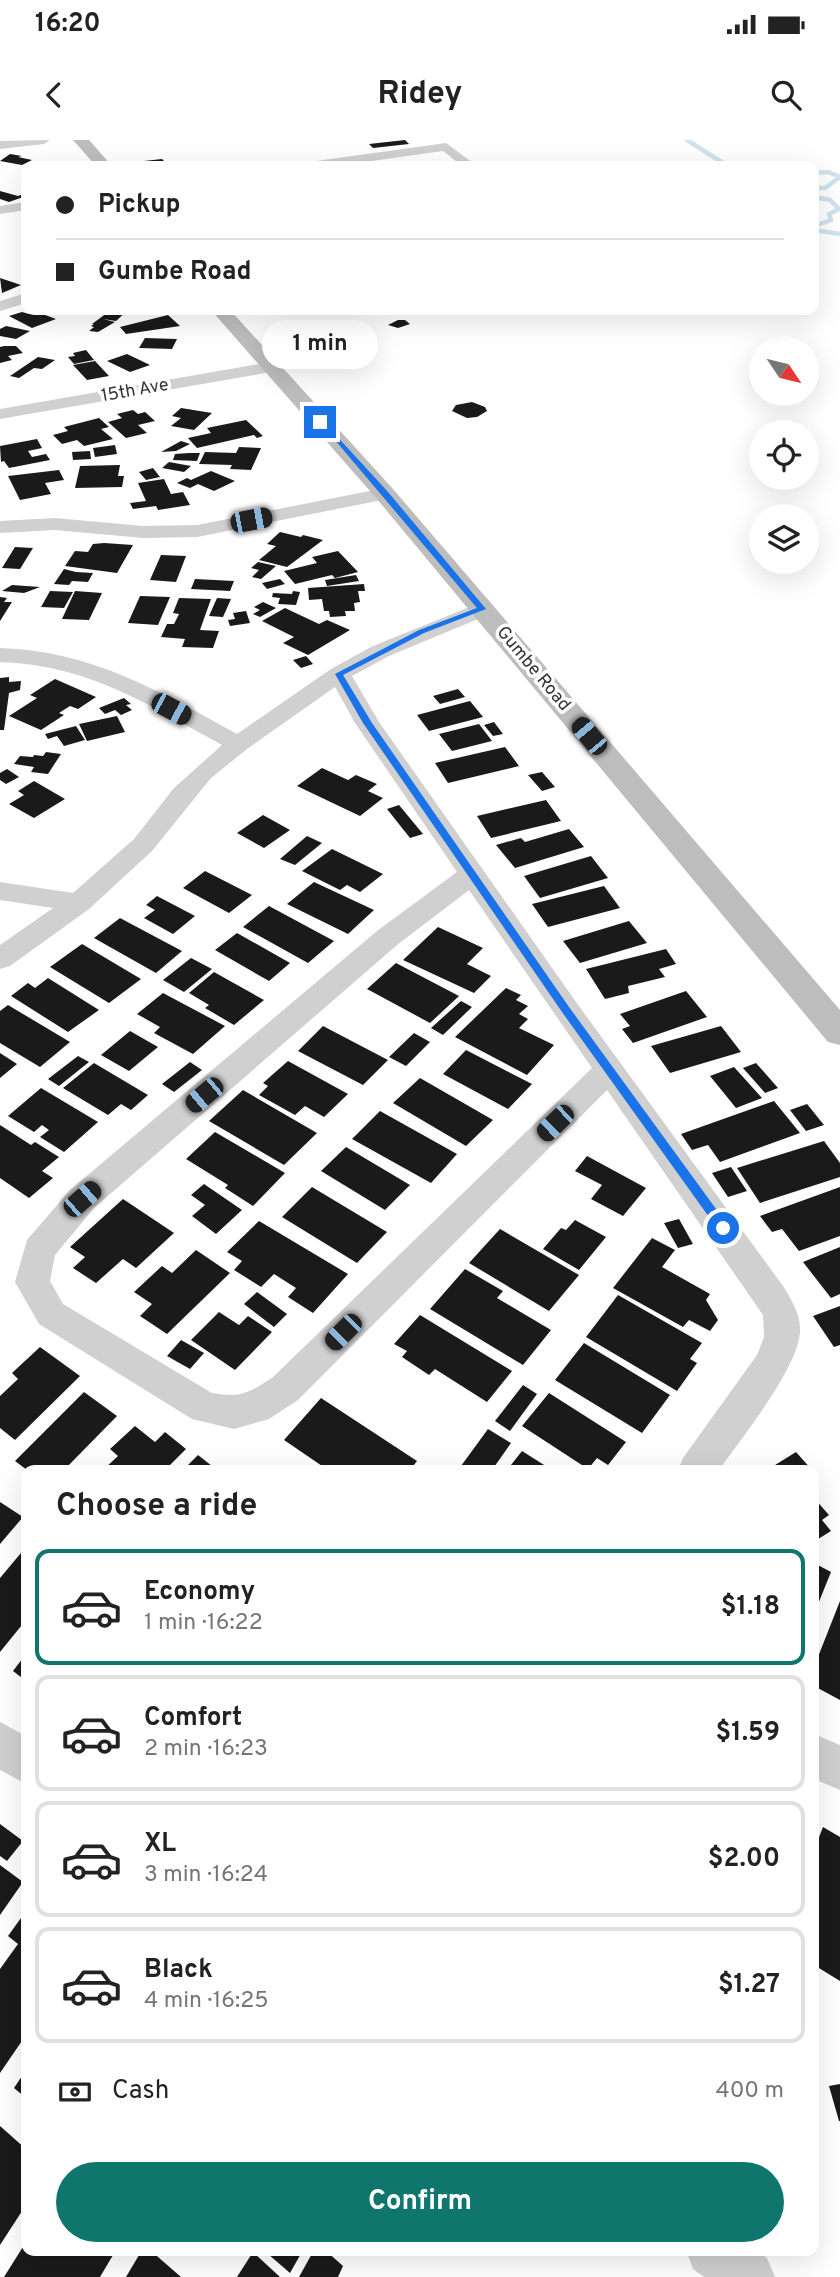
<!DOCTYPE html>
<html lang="en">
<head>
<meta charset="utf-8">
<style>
	body { margin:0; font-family:Overpass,sans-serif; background:#f2f2f2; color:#222; height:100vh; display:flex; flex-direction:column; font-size:26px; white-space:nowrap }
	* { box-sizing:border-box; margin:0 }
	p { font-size:23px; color:#767676 }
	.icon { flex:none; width:38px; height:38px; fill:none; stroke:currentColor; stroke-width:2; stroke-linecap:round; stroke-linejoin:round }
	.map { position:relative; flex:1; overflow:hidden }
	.details { position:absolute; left:21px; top:1325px; width:798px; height:791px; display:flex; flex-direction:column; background:#fff; border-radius:14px; box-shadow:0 7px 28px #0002 }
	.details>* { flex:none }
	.guide { position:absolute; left:21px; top:21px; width:798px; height:154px; border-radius:14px; box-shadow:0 7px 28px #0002; display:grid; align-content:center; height:154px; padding:0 35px; background:#fff }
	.needle { width:46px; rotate:125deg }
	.tools { position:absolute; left:749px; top:196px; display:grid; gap:14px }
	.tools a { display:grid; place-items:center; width:70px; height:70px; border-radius:50%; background:#fff; box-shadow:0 7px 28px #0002; font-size:35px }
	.end { position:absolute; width:32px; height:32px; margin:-16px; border:9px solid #1a73e8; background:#fff; box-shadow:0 0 0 4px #fff }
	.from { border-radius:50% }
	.bubble { position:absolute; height:49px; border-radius:24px; background:#fff; box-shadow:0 7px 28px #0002; font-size:23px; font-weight:700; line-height:49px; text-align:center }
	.car { position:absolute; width:21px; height:42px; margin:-21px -10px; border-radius:9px; box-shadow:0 0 5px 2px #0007; background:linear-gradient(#222 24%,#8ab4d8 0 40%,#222 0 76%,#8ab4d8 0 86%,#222 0) }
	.guide b { display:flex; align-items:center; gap:24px; height:66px; font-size:26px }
	.guide b+b { border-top:2px solid #e0e0e0 }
	.guide i { width:18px; height:18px; background:#222 }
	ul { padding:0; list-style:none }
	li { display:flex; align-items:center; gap:21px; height:116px; margin:0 14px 10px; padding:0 21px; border:4px solid #e0e0e0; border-radius:14px }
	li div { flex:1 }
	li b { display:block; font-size:26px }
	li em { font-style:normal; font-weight:700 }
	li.active { border-color:#0f766e }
	li>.icon { width:63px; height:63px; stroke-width:1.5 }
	h2 { padding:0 35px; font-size:32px; line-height:84px }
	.pay { display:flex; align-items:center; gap:18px; height:77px; padding:0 35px; font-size:26px }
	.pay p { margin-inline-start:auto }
	.action { display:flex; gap:14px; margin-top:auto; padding:14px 35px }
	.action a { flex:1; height:80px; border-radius:42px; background:#0f766e; color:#fff; font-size:28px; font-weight:700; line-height:80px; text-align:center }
	.status { display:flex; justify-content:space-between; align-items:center; height:49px; padding:0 35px; background:#fff; direction:ltr }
	.status svg { height:19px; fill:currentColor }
	header { display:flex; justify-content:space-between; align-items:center; height:91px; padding:0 35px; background:#fff; font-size:32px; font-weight:700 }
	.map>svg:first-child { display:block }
</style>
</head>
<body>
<div class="status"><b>16:20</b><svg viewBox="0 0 49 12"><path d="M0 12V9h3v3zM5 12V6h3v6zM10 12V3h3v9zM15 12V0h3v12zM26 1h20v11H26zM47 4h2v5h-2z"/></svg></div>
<header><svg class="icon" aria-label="back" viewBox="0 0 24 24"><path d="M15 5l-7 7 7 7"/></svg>Ridey<svg class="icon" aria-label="search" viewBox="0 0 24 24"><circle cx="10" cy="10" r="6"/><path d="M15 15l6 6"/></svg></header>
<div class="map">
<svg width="840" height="2137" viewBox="0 0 840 2137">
	<rect width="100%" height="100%" fill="#fff"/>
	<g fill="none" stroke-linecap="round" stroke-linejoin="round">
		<g stroke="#cfe2ee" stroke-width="4.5">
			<path d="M687 0 723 23 738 26"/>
			<path d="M814 33 828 32 840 37"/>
			<path d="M814 48H825L840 37"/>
			<path d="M814 57 830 60 839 69 829 74 831 80 814 86"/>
			<path d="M814 90 840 94"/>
		</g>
	</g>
	<g fill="#1a1a1a">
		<path d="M405 0 409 4 373 8 369 4Z"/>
		<path d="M10 14 22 16 18 17 32 20 22 25 0 21Z"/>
		<path d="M162 19 169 26H139L135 22Z"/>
		<path d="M0 51 18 56 23 54 26 56 9 62 0 59Z"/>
		<path d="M0 138 21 145 2 153Z"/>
		<path d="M106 170H128L116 181 103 179 115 182 98 192 89 191 94 187 91 186 94 184H92L107 173 103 172Z"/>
		<path d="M22 172 29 174 37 172 56 179 32 188 9 176Z"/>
		<path d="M168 175 180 186 126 194 120 187Z"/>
		<path d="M398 180H405L410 184 398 188 388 185Z"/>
		<path d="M6 186 30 191 16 199 0 196V189Z"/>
		<path d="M145 198 177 199 172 209 139 208Z"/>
		<path d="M4 206H16L23 213 8 216 12 220 0 223V207Z"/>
		<path d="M86 210 94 220 74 224 68 217 75 216 73 213Z"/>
		<path d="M362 213 369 215 370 220 355 224 343 219 349 214Z"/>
		<path d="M127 214 150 225 130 232 107 221Z"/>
		<path d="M38 217 55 220 42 229 34 228 19 238 10 236Z"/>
		<path d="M95 221 109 236 87 240 73 225Z"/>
		<path d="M472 262 485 267 487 271 477 277 467 278 452 271 456 265Z"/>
		<path d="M181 268 212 273 194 290 171 286 181 278 172 276Z"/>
		<path d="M133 270 138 274 145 272 155 281 138 285 147 293 126 298 108 282 122 278 117 274Z"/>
		<path d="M99 278 109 287 101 289 113 299 84 306 77 300 62 304 53 295 68 291 64 287Z"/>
		<path d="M246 280 263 296 257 298 254 295 197 308 188 298 211 293 207 288Z"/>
		<path d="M37 299 42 308 28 311 32 317 46 314 50 320 9 328 4 321 1 322 0 306Z"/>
		<path d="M181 301 190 304 176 311 161 312Z"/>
		<path d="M115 305 117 314 95 317 93 308Z"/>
		<path d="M239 307 261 308 251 330 230 329 232 325 199 324 205 312 236 313Z"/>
		<path d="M90 311 91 319 73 320 72 312Z"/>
		<path d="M189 313H200L197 321 173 320 175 314Z"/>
		<path d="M169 322 191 326 184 332 162 328Z"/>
		<path d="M120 325 118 336H124L122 347 75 348 80 326Z"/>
		<path d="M153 328 160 337 146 340 139 332Z"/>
		<path d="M59 330 64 340 45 343 51 354 20 360 8 336Z"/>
		<path d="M211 331 235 341 214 351 198 344 190 348 177 343 187 338 191 340Z"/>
		<path d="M164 339 171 354 183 352 190 365 158 370 156 366 133 369 130 363 146 361 138 343Z"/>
		<path d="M280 392 301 397 303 395 323 400 287 427 259 420 276 406 267 404Z"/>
		<path d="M104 403 133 405 117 433 65 426 75 411 88 412 93 404Z"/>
		<path d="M15 407 33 408 20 429 2 428Z"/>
		<path d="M338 411 358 432 335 438 332 435 295 444 284 431 317 423 312 417Z"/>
		<path d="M161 415 186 416 176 442 150 440Z"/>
		<path d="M258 422 276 426 261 439 252 437 259 430 251 428Z"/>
		<path d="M64 429 76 432 93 433 88 442 72 441 69 445 54 444Z"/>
		<path d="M356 435 359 441 327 446 325 440Z"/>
		<path d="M195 439 234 441 230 451 191 449Z"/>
		<path d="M280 439 285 444 267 449 262 443Z"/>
		<path d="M364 444 365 451H358L360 462 354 463 355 471H345L346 476 330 477 329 471H324L322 459 309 460 308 448Z"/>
		<path d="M12 445 40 447 24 453 2 451Z"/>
		<path d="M50 451 73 452 64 468 41 467Z"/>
		<path d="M75 451 102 453 89 480 62 479Z"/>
		<path d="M293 451 300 452 296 465 278 464 280 458 272 457 273 453 292 454Z"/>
		<path d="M140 456 170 457 158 485 128 483Z"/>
		<path d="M0 457 7 458 4 462H12L0 481Z"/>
		<path d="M179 458 211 459 200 490 219 491 213 508 182 507 185 499 161 497 167 484H174L179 474 173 473Z"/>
		<path d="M217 458 231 459 223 477 209 476Z"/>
		<path d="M263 462 276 468 260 477 253 474 260 470 254 467Z"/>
		<path d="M285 468 319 484 327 480 350 490 308 515 283 503 294 497 262 481Z"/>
		<path d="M246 471 250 483 230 486 228 480 235 479 233 473Z"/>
		<path d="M306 516 313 524 301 528 293 520Z"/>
		<path d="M9 537V542L21 541 20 550 9 553 4 590H0V538Z"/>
		<path d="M55 539 96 557 78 569 70 566 59 573 64 575 41 590 9 576 37 558 30 555Z"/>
		<path d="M458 549 465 557 440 564 433 556Z"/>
		<path d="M124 558 131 564 126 565 132 570 121 575 115 570 105 574 99 568Z"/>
		<path d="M470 561 483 577 429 591 417 575Z"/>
		<path d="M117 576 125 592 87 601 79 584Z"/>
		<path d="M494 582 503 594 493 596 484 585Z"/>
		<path d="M479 584 492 601 452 611 439 594Z"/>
		<path d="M76 586 85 600 64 606 57 596 48 599 45 594Z"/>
		<path d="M505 607 519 626 448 643 435 623Z"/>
		<path d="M46 612 61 614 48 634 31 632 34 627 14 624 20 616 33 617 34 615 43 616Z"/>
		<path d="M322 628 348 640 356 635 377 644 368 651 383 658 360 676 297 646Z"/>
		<path d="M7 629 19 637 6 644 0 640V633Z"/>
		<path d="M542 632 555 647 542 651 528 635Z"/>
		<path d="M34 641 65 659 34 678 9 664 24 655 18 651Z"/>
		<path d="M546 660 561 681 491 698 477 676Z"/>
		<path d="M399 665 423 694 410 698 387 669Z"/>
		<path d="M263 675 290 690 264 708 237 693Z"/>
		<path d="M569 689 584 707 515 728 496 705 521 698 525 702Z"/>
		<path d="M307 696 322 703 295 725 280 719Z"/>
		<path d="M332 709 383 734 360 752 347 745 340 750 302 731Z"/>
		<path d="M591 716 608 738 540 758 524 736Z"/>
		<path d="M205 731 252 755 229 773 183 748Z"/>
		<path d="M314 742 374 770 348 794 287 764Z"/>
		<path d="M604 746 620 768 548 787 532 764Z"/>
		<path d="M157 756 195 776 173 794 144 778 155 770 146 765Z"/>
		<path d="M269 766 334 801 308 823 243 787Z"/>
		<path d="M120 778 182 811 156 833 94 798Z"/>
		<path d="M629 781 647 803 580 823 563 801Z"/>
		<path d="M438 787 483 808 467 824 491 836 474 853 403 820Z"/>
		<path d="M237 793 290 823 269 841 215 810Z"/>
		<path d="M82 804 141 839 109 863 50 827Z"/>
		<path d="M666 809 676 824 659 829 665 837 628 846 629 853 605 859 586 829Z"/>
		<path d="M191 818 212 829 184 852 163 840Z"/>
		<path d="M396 823 459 856 430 883 367 849Z"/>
		<path d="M214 832 264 860 234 885 205 868 209 865 189 853Z"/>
		<path d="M48 838 99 870 68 892 11 856 28 843 35 848Z"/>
		<path d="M506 848 521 855 516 860 528 866 519 874 528 879 519 888 554 905 527 935 455 897Z"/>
		<path d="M686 851 707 877 633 903 622 889 630 886 620 874Z"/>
		<path d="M163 853 225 886 193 914 154 893 160 887 137 874Z"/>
		<path d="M461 861 472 867 443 895 431 888Z"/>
		<path d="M8 865 70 902 40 927 0 903V871Z"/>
		<path d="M323 886 388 920 363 945 298 911Z"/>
		<path d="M721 886 741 912 670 933 651 906Z"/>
		<path d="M130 891 158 907 129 931 101 915Z"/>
		<path d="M414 893 430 902 406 926 389 917Z"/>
		<path d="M466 910 532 944 508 969 443 934Z"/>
		<path d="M0 913 17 924 0 938Z"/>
		<path d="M78 916 89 922 59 946 48 939Z"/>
		<path d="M288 921 348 954 324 977 305 966 295 975 259 955 268 946 263 943Z"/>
		<path d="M190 922 202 930 174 952 162 944Z"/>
		<path d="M94 923 148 955 131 970 121 964 108 975 63 948Z"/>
		<path d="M756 923 778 948 765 953 743 928Z"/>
		<path d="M734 927 762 958 736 968 710 936Z"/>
		<path d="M420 938 493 980 466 1006 393 963Z"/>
		<path d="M41 948 98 982 64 1012 40 997 49 990 42 985 34 992 8 976Z"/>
		<path d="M243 950 317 993 284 1025 209 981Z"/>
		<path d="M774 961 800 993 720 1022 708 1005 692 1010 681 994Z"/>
		<path d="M807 964 824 985 806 991 790 970Z"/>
		<path d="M380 971 457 1014 431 1043 352 999Z"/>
		<path d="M0 985 31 1005 35 1002 59 1017 42 1031 53 1038 29 1058 0 1038Z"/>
		<path d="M215 992 285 1033 253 1066 225 1048 228 1045 186 1019Z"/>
		<path d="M824 1001 840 1023V1037L760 1063 737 1028Z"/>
		<path d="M346 1007 410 1045 385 1070 321 1031Z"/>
		<path d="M587 1016 646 1048 623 1076 591 1059 602 1045 575 1031Z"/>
		<path d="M731 1027 747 1051 728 1057 712 1033Z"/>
		<path d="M204 1044 242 1070 216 1094 192 1076 205 1065 191 1055Z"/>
		<path d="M312 1047 387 1092 357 1123 282 1077Z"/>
		<path d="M840 1047V1096L799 1111 782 1089 772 1092 760 1076Z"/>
		<path d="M123 1059 174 1093 136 1128 123 1119 96 1143 73 1128 85 1117 70 1107Z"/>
		<path d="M679 1079 693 1104 678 1108 664 1083Z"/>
		<path d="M575 1080 606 1097 579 1130 543 1109 561 1088 566 1090Z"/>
		<path d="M259 1081 348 1134 313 1173 288 1157 296 1148 274 1134 261 1147 234 1130 242 1121 227 1112Z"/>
		<path d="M500 1089 579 1135 549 1171 469 1123Z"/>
		<path d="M652 1098 675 1110 662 1127 710 1154 706 1160 718 1180 710 1191 689 1180 683 1187 613 1148Z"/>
		<path d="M840 1107V1154L831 1158 803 1122Z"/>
		<path d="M196 1110 230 1133 167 1194 140 1176 152 1164 134 1152 162 1126 172 1133Z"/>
		<path d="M465 1129 503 1151 497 1158 551 1190 523 1225 430 1169Z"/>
		<path d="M257 1152 287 1174 274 1187 244 1164Z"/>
		<path d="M618 1155 702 1203 690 1219 697 1223 677 1251 586 1197Z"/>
		<path d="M840 1166V1205L834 1207 813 1176Z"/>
		<path d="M219 1172 239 1185 248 1176 272 1192 235 1230 191 1200Z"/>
		<path d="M420 1175 512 1231 487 1262 435 1229 429 1235 402 1217 407 1211 394 1204Z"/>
		<path d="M181 1200 204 1213 190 1229 167 1216Z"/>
		<path d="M584 1203 670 1255 642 1293 555 1240Z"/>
		<path d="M40 1207 80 1236 15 1300 0 1288V1256L18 1239 12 1233Z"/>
		<path d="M523 1245 537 1254 510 1291 495 1281Z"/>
		<path d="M84 1252 117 1276 64 1330H27L15 1321Z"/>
		<path d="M549 1253 626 1302 608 1325 597 1318 588 1329 522 1286Z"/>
		<path d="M321 1258 417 1321 410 1330H328L284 1300Z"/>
		<path d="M135 1286 155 1302 165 1292 186 1309 165 1330H103L118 1316 110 1309Z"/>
		<path d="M488 1289 511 1303 492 1330H468L461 1326Z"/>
		<path d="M522 1311 552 1330H507Z"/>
		<path d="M796 1312 812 1330H767Z"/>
		<path d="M198 1315 217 1330H183Z"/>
		<path d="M814 1358 829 1375 822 1380 831 1391 815 1401Z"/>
		<path d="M0 1362 23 1377 0 1404Z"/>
		<path d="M26 1407V1480L0 1512V1438Z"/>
		<path d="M814 1423 831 1432 814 1474Z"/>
		<path d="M840 1461V1560L814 1546V1527Z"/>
		<path d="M26 1514V1541L13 1531Z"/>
		<path d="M0 1684 23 1701 7 1721 0 1716Z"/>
		<path d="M823 1687 840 1697V1841L814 1825V1710Z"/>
		<path d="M0 1725 23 1742 0 1775Z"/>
		<path d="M26 1771V1895L0 1933V1829L18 1804 8 1796Z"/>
		<path d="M26 1930V1958L14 1948Z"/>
		<path d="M840 1944V1981H839L829 1946Z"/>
		<path d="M0 1986 26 2009V2065L0 2105Z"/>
		<path d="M26 2102V2110H116L100 2137H4Z"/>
		<path d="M142 2110H150L181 2137H126Z"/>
		<path d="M270 2110H303L290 2133 268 2114Z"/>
		<path d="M314 2110H325L343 2126 338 2137H299Z"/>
		<path d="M253 2112 280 2137H237Z"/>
	</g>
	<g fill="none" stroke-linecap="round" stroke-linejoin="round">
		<g fill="#d0d0d0" fill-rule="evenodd">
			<path d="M50 0 44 4 0 9V1Z"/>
			<path d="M446 3 477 26H462L443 11 336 26H302L309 22Z"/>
			<path d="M26 62V70L0 74V66Z"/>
			<path d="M26 153V163L0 171V161Z"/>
			<path d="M271 222 277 223 280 227 277 231 0 279V269Z"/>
			<path d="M385 348 395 354 392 358 197 397 143 398 55 390 0 393V381L55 378 143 386 197 385Z"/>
			<path d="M482 462 490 464 493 469 490 474 389 516 352 536 379 582 576 862 783 1146C791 1159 801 1175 800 1191 799 1227 741 1299 719 1330H678L683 1318 757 1215 764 1197 763 1175 607 950 298 1260 269 1279 234 1289 192 1279 39 1184 15 1142 27 1100 70 1050 377 791 457 732 355 583 335 547 247 609 211 638 152 711 89 769 10 826 0 829V805L53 768 0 760V742L73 753 134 699 174 648 222 605C147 564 88 525 0 522V508C92 511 159 551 237 594L331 529 373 506ZM469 750 592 928 272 1238C248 1253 242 1258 212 1253L63 1164 50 1141 55 1115 94 1068 397 805Z"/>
			<path d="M0 1582 26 1596V1644L0 1630Z"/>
			<path d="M814 1594 840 1605V1650L814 1639Z"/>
			<path d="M686 2110H757L767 2118 775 2137H704L693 2129Z"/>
		</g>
		<g fill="#bdbdbd" fill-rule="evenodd">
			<path d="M73 0H89L112 26H96Z"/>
			<path d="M211 170H230L393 349 840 870V905L828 902 377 359Z"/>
		</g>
	</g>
	<path fill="#1a73e8" d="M318 280H322L388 352 486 469 424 493 343 535 372 583 569 867 727 1084V1091H719L562 872 363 583 335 534 419 490 477 468Z"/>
	<g text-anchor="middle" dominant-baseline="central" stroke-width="7" stroke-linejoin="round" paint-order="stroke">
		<g font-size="18" fill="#333" stroke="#fff">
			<text transform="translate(135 251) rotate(-10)">15th Ave</text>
			<text transform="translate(533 529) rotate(50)">Gumbe Road</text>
		</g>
	</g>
</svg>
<div class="tools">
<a><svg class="needle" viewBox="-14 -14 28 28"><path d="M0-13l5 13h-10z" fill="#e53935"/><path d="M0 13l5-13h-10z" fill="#767676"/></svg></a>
<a><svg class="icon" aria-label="locate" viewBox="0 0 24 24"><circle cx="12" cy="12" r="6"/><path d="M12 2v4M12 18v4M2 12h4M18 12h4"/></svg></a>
<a><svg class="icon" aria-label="layers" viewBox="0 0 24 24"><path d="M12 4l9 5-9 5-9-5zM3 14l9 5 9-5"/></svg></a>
</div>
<i class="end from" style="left:723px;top:1088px"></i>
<i class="end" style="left:320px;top:282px"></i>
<div class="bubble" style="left:262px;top:180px;width:116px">1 min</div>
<i class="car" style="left:251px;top:380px;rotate:79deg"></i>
<i class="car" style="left:171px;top:569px;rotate:118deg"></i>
<i class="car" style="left:589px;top:596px;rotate:320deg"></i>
<i class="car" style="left:204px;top:955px;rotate:230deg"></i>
<i class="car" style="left:555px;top:983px;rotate:226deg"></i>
<i class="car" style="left:82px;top:1059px;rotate:49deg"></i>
<i class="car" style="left:343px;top:1192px;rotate:225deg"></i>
<div class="guide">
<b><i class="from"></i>Pickup</b>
<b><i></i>Gumbe Road</b>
</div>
<section class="details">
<h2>Choose a ride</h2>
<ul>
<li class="active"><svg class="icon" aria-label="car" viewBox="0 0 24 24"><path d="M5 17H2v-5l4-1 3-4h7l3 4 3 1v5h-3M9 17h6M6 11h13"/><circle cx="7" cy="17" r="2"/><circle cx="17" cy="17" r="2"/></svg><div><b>Economy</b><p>1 min · 16:22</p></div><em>$1.18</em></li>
<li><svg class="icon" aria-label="car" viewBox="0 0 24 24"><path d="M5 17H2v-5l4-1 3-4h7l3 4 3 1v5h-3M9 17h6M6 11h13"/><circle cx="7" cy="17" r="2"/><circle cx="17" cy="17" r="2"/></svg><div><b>Comfort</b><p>2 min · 16:23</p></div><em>$1.59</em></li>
<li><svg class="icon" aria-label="car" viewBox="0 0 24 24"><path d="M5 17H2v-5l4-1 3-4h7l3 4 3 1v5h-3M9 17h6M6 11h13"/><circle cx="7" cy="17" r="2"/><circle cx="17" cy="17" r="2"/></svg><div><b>XL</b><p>3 min · 16:24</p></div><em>$2.00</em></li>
<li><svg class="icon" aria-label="car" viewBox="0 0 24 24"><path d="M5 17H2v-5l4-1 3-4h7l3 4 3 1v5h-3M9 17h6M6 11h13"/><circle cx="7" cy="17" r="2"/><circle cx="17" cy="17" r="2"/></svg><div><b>Black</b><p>4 min · 16:25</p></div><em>$1.27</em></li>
</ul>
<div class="pay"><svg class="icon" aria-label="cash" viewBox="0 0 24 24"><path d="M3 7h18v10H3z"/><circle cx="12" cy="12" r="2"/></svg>Cash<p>400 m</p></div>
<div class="action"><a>Confirm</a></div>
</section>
</div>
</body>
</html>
